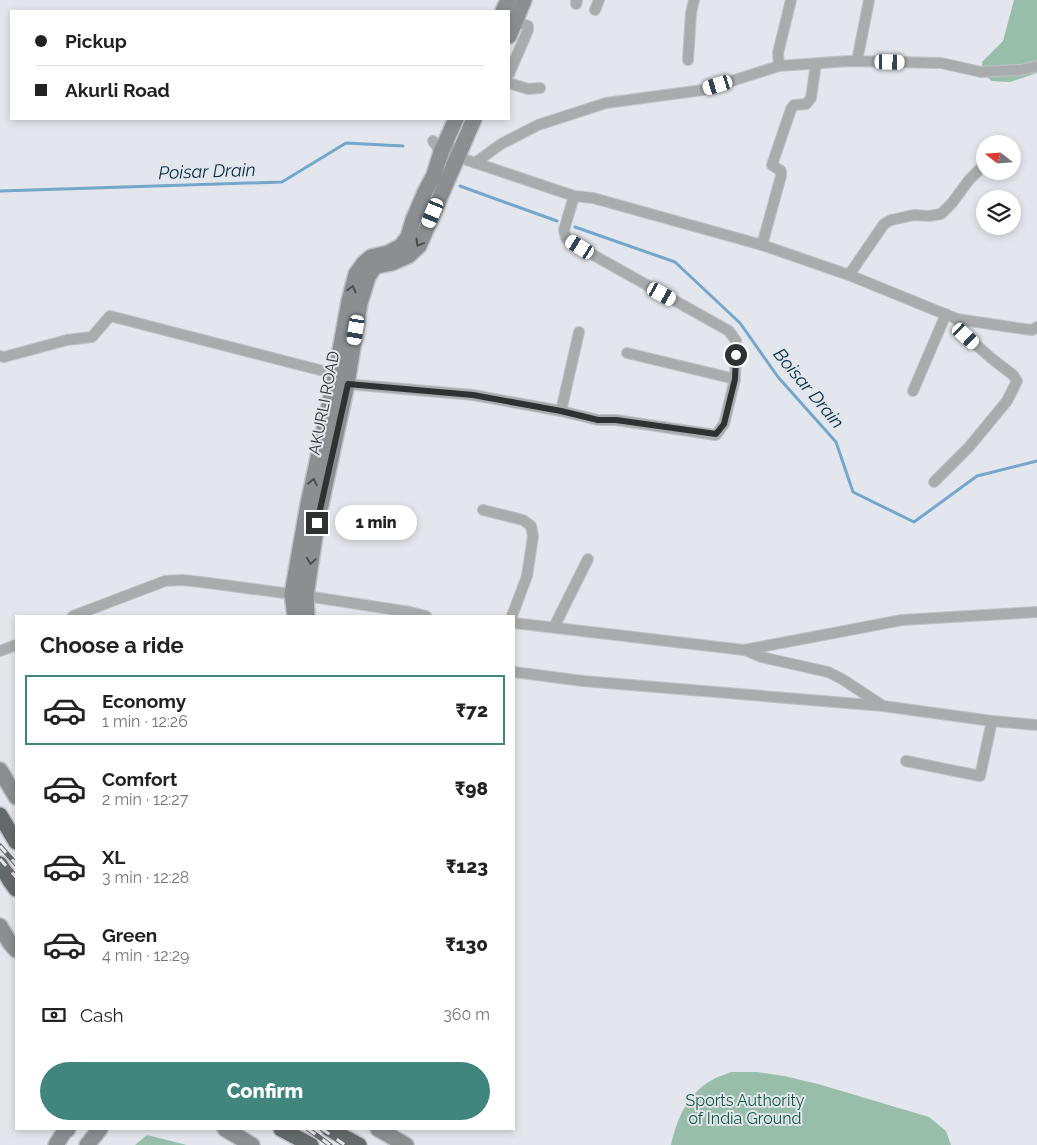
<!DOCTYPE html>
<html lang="en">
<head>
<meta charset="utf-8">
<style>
	body { margin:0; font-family:Raleway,sans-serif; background:#f6f6f6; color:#222; height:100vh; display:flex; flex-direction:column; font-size:19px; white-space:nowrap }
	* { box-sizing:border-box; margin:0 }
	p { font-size:16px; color:#767676 }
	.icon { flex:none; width:28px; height:28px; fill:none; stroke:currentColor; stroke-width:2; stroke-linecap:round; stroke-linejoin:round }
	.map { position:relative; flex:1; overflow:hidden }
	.drawer { position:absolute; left:15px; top:615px; width:500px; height:515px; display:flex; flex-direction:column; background:#fff; border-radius:0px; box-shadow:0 2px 8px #0003 }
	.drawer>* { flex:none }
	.banner { position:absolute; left:10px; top:10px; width:500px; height:110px; border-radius:0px; box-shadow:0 2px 8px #0003; display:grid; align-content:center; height:110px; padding:0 25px; background:#fff }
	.needle { width:32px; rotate:287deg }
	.fabs { position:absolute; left:976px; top:135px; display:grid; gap:10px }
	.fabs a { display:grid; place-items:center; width:45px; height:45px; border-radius:50%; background:#fff; box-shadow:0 2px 8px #0003; font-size:25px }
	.end { position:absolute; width:22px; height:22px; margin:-11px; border:6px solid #303133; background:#fff; box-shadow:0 0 0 2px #fff }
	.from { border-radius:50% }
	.bubble { position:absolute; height:35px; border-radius:18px; background:#fff; box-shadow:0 2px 8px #0003; font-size:16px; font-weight:800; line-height:35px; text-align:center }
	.car { position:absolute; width:15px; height:30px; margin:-15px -8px; border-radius:6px; box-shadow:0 0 4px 1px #0007; background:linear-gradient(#fff 24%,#345 0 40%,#fff 0 76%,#345 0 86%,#fff 0) }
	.banner b { display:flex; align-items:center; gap:18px; height:48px; font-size:19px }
	.banner b+b { border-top:1px solid #e0e0e0 }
	.banner i { width:12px; height:12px; background:#222 }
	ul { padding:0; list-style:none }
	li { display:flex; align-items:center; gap:15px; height:70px; margin:0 10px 8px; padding:0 15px; border:2px solid transparent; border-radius:0px }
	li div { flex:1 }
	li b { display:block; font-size:19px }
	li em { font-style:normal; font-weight:800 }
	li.on { border-color:#40867f }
	li>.icon { width:45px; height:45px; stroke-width:1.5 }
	h2 { padding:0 25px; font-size:22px; line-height:60px }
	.pay { display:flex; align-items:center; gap:12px; height:55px; padding:0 25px; font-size:19px }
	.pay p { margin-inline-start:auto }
	.action { display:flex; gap:10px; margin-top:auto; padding:10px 25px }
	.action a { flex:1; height:58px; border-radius:30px; background:#40867f; color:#fff; font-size:20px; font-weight:800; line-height:58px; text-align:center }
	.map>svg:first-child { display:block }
</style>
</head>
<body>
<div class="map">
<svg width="1037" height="1145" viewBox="0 0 1037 1145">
	<rect width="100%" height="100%" fill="#e3e6ec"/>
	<g fill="#98beab">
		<path d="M1014 0H1037V73L1010 82 992 81 982 73V62L1003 41Z"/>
		<path d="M731 1072H757L784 1076 818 1084 929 1117 946 1131 951 1145H671C677 1119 687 1094 712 1080 718 1076 725 1075 731 1072Z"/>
		<path d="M147 1135 187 1145H135Z"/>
	</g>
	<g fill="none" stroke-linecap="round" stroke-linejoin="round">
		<g stroke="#75a6cb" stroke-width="3">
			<path d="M460 186 557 221"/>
			<path d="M0 191 282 182 346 143 403 146"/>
			<path d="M575 227 675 262 740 323 778 377 836 442 853 492 914 522 977 476 1037 461"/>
		</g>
		<g stroke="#bfc2c7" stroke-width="12">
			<g id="street">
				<path d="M576 4 577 1 576 0"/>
				<path d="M595 10 599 0"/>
				<path d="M688 60 691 13 694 0"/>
				<path d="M857 61 869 0"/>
				<path d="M779 66 778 53 791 0"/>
				<path d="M509 74 528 30V26L515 21"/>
				<path d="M509 83 528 89 540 88"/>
				<path d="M433 141 441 152 454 165"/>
				<path d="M447 141 458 157 574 196 593 198 762 245 849 275 957 319 966 336 991 358 1013 375 1017 381 1007 401 969 447 934 482"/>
				<path d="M475 163 501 144 538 125 606 103 703 90 779 66 849 61 941 63 981 72 1020 70 1037 66"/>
				<path d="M762 245 781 176V171L772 165 791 109 794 105 806 104 811 98 816 64"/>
				<path d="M849 275 884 224 891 220 914 215 929 216 941 214 952 203 969 180 983 166"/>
				<path d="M957 319 1024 329 1032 330 1037 327"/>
				<path d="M627 353 735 379"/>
				<path d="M0 356 4 357 67 340 92 337 110 316 335 374"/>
				<path d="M347 384 473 395 561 411 598 420H616L716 435 724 424 735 379 736 341 729 331 595 256 566 238 564 230 574 196"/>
				<path d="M913 391 946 314"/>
				<path d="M561 411 579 332"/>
				<path d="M483 510 523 520 531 526 533 536 527 576 512 616"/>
				<path d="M73 616 165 581 182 580 201 582 306 596 410 612 426 616"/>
				<path d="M514 623 744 650 902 620 1037 612"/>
				<path d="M554 627 588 559"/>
				<path d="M745 650 761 657 828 672 842 679 883 706"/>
				<path d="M0 651 16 645"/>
				<path d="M514 672 583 681 883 706 992 721 1037 725"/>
				<path d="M906 761 980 776 992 721"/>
			</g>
		</g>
		<g stroke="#bfc2c7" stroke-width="18">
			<g id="secondary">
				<path d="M503 11 508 0"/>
				<path d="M509 36 524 0"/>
				<path d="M295 616 292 594 308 504 334 383 349 301 356 274 364 263 371 257 388 253 401 246 408 237 413 220 425 192 434 175 441 152 456 119"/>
				<path d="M307 616 306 596 317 523 347 384 360 303 368 277 373 269 377 266 392 263 408 256 419 246 474 119"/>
				<path d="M0 770 16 797"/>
				<path d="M0 926 10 943 16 950"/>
				<path d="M225 1129 252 1145"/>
				<path d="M378 1129 406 1145"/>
				<path d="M56 1145 64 1132 68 1129"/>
				<path d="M87 1145 100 1129"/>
			</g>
		</g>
		<g stroke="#bfc2c7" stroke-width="18">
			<g id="highway">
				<path d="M0 815 16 842"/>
				<path d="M0 864 10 881 16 889"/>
				<path d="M281 1129 311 1145"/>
				<path d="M329 1129 359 1145"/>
			</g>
		</g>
		<use href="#street" stroke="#a9acad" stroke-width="10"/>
		<use href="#secondary" stroke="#8b8f91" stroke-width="15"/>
		<use href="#highway" stroke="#646a6b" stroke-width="15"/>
		<g stroke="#67696c" stroke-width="5">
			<g id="rail">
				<path d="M0 846 16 864"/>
				<path d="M0 859 16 877"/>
				<path d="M308 1129 330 1145"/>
				<path d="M322 1129 345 1145"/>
			</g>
		</g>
		<use href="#rail" stroke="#e3e6ec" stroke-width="3" stroke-dasharray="9" stroke-linecap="butt"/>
	</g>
	<defs><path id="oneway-chevron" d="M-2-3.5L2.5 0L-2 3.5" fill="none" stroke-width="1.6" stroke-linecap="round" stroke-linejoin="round" transform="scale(1.25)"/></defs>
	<g stroke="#4b4d4f">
		<use href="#oneway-chevron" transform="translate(419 243) rotate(121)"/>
		<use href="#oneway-chevron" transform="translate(352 289) rotate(-75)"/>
		<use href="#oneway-chevron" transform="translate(313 482) rotate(-78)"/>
		<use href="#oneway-chevron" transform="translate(311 561) rotate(98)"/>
	</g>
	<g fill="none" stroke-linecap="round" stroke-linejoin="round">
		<path stroke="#303133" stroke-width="6" d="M317 523 348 384 473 395 561 411 598 420H616L716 434 724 424 735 379 736 355"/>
	</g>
	<g text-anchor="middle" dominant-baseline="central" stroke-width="4" stroke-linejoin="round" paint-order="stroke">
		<g font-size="16" fill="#303133" stroke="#e3e6ec">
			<text transform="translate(324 403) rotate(-79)">AKURLI ROAD</text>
		</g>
		<g font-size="16" fill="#0d593d" stroke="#e3e6ec">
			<text x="745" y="1100">Sports Authority<tspan x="745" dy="18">of India Ground</tspan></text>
		</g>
		<g font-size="18" font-style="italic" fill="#032c45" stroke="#e3e6ec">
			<text transform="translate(207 171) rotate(-2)">Poisar Drain</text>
			<text transform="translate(809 388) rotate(50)">Boisar Drain</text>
		</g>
	</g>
</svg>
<div class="fabs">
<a><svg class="needle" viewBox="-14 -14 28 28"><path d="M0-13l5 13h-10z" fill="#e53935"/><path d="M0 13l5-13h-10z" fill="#767676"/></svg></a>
<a><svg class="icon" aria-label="layers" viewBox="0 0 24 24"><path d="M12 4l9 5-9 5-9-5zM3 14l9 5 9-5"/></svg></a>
</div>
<i class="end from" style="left:736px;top:355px"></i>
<i class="end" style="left:317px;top:523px"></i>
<div class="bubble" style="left:335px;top:505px;width:82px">1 min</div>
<i class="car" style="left:890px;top:62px;rotate:91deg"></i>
<i class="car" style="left:718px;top:85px;rotate:253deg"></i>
<i class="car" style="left:433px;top:213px;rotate:203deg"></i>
<i class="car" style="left:580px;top:247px;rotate:302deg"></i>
<i class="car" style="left:662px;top:294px;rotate:119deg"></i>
<i class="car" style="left:356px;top:330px;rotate:189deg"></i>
<i class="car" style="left:966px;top:336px;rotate:133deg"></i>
<div class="banner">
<b><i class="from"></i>Pickup</b>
<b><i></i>Akurli Road</b>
</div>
<section class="drawer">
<h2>Choose a ride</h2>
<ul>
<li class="on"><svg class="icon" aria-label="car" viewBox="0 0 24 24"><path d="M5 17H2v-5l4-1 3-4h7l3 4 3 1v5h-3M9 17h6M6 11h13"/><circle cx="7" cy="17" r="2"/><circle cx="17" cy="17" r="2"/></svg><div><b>Economy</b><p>1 min · 12:26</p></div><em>₹72</em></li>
<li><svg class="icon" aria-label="car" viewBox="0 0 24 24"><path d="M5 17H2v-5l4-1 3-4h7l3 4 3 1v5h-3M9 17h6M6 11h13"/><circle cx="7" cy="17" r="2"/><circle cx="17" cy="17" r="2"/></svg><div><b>Comfort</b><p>2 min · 12:27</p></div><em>₹98</em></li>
<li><svg class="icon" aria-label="car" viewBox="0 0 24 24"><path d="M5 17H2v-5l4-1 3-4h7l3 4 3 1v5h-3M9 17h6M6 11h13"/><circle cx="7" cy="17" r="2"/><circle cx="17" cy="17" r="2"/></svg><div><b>XL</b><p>3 min · 12:28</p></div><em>₹123</em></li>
<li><svg class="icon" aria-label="car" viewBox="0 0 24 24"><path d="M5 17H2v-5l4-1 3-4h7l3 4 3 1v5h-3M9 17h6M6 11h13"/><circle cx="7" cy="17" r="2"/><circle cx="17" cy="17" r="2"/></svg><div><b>Green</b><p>4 min · 12:29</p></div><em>₹130</em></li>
</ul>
<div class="pay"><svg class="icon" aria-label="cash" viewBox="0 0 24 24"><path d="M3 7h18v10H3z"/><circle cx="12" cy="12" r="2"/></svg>Cash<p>360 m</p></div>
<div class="action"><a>Confirm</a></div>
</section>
</div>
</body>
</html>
